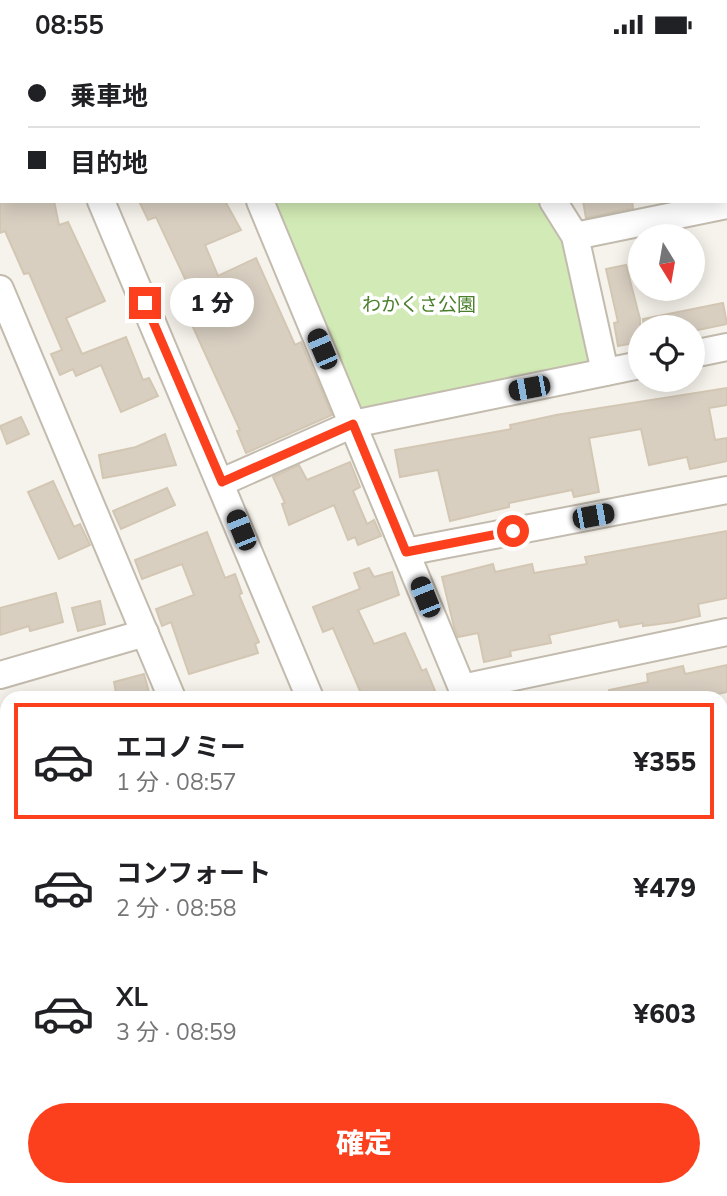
<!DOCTYPE html>
<html lang="ja">
<head>
<meta charset="utf-8">
<style>
	body { margin:0; font-family:Mulish,"Noto Sans JP",sans-serif; background:#f2f2f2; color:#202124; height:100vh; display:flex; flex-direction:column; font-size:26px; white-space:nowrap }
	* { box-sizing:border-box; margin:0 }
	p { font-size:23px; color:#757577 }
	.icon { flex:none; width:38px; height:38px; fill:none; stroke:currentColor; stroke-width:2; stroke-linecap:round; stroke-linejoin:round }
	.map { position:relative; flex:1; overflow:hidden }
	.details { position:absolute; left:0px; top:642px; width:728px; height:506px; display:flex; flex-direction:column; background:#fff; border-radius:21px 21px 0 0; box-shadow:0 4px 18px #0003 }
	.details>* { flex:none }
	.hud { position:absolute; left:0px; top:0px; width:728px; height:154px; box-shadow:0 4px 18px #0003; display:grid; align-content:center; height:154px; padding:0 28px; background:#fff }
	.needle { width:46px; rotate:169deg }
	.tools { position:absolute; left:628px; top:175px; display:grid; gap:14px }
	.tools a { display:grid; place-items:center; width:77px; height:77px; border-radius:50%; background:#fff; box-shadow:0 4px 18px #0003; font-size:35px }
	.end { position:absolute; width:32px; height:32px; margin:-16px; border:9px solid #fc3f1d; background:#fff; box-shadow:0 0 0 4px #fff }
	.from { border-radius:50% }
	.bubble { position:absolute; height:49px; border-radius:24px; background:#fff; box-shadow:0 4px 18px #0003; font-size:23px; font-weight:800; line-height:49px; text-align:center }
	.car { position:absolute; width:21px; height:42px; margin:-21px -10px; border-radius:9px; box-shadow:0 0 5px 2px #0007; background:linear-gradient(#222 24%,#8ab4d8 0 40%,#222 0 76%,#8ab4d8 0 86%,#222 0) }
	.hud b { display:flex; align-items:center; gap:24px; height:66px; font-size:26px }
	.hud b+b { border-top:2px solid #e0e0e0 }
	.hud i { width:18px; height:18px; background:#202124 }
	ul { padding:12px 0 0; list-style:none }
	li { display:flex; align-items:center; gap:21px; height:116px; margin:0 14px 10px; padding:0 14px; border:4px solid transparent; border-radius:0px }
	li div { flex:1 }
	li b { display:block; font-size:26px }
	li em { font-style:normal; font-weight:800 }
	li.on { border-color:#fc3f1d }
	li>.icon { width:63px; height:63px; stroke-width:1.5 }
	.button { display:flex; gap:14px; margin-top:auto; padding:14px 28px }
	.button a { flex:1; height:80px; border-radius:42px; background:#fc3f1d; color:#fff; font-size:28px; font-weight:800; line-height:80px; text-align:center }
	.status { display:flex; justify-content:space-between; align-items:center; height:49px; padding:0 35px; background:#fff; direction:ltr }
	.status svg { height:19px; fill:currentColor }
	.map>svg:first-child { display:block }
</style>
</head>
<body>
<div class="status"><b>08:55</b><svg viewBox="0 0 49 12"><path d="M0 12V9h3v3zM5 12V6h3v6zM10 12V3h3v9zM15 12V0h3v12zM26 1h20v11H26zM47 4h2v5h-2z"/></svg></div>
<div class="map">
<svg width="727" height="1147" viewBox="0 0 727 1147">
	<rect width="100%" height="100%" fill="#f6f3ec"/>
	<path fill="#d2eab5" d="M260 152H553L605 323 353 375Z"/>
	<g fill="#d8cfc1" stroke="#d3c7b4" stroke-width="2">
		<path d="M0 152H54L59 176 68 173 105 252 66 269 82 305 126 288 143 331 149 329 158 347 121 363 101 316 76 327 73 320 60 326 51 305 62 301 29 224 24 225 5 182 0 184Z"/>
		<path d="M139 152H225L241 181 205 196 218 227 256 209 295 296 301 293 332 366 246 404 237 382 240 381 176 241 188 236 156 168 148 171Z"/>
		<path d="M583 152H632L633 159 586 169Z"/>
		<path d="M626 216 640 270V293L618 297 614 274 618 273 606 220Z"/>
		<path d="M723 254 727 275 693 282V278H644L643 270Z"/>
		<path d="M727 339V356L709 359 715 391 727 389V412L690 420 687 408 649 416 641 380 589 389 599 443 574 448 572 441 509 454V458L450 472 438 421 400 428 395 401 511 380 510 376 556 366Z"/>
		<path d="M21 368 29 385 7 395 0 377Z"/>
		<path d="M165 385 176 416 103 429 99 406 136 398Z"/>
		<path d="M350 413 360 438 353 442 367 475 374 471 381 487 358 496 355 488 348 491 334 456 289 476 282 455 285 454 273 428 299 416 307 431Z"/>
		<path d="M53 432 74 478 80 475 90 496 59 510 28 443Z"/>
		<path d="M167 439 175 456 121 480 113 462Z"/>
		<path d="M727 482V549L698 555 700 567 674 573 643 577V574L620 578 618 571 549 586 551 594 510 602 511 607 484 613 478 584 458 588 454 578 442 528 493 515 495 523 532 515 534 524 587 515 585 508Z"/>
		<path d="M207 483 225 529 235 525 242 544 239 546 259 593 255 595 258 604 189 625 171 573 162 577 156 560 194 546 182 515 142 530 135 511Z"/>
		<path d="M369 519 374 528 392 523 399 546 358 561 374 595 405 584 422 622 426 620 438 649H363L333 579 323 583 313 558 360 540 354 524Z"/>
		<path d="M56 544 63 573 30 582 29 577 0 586V559Z"/>
		<path d="M100 552 105 575 78 582 72 559Z"/>
		<path d="M727 616V643L703 648 702 644 675 649H610L609 641 648 633 647 625 683 617 685 625Z"/>
		<path d="M144 625 150 647 117 649 114 633Z"/>
	</g>
	<g fill="none" stroke-linecap="round" stroke-linejoin="round">
		<g stroke="#c2bbae" stroke-width="30">
			<g id="minor">
				<path d="M37 0 38 2"/>
				<path d="M362 0 363 2"/>
				<path d="M644 0 646 2"/>
				<path d="M275 2 279 0"/>
				<path d="M561 2 563 0"/>
				<path d="M726 13H727"/>
				<path d="M0 117 2 116"/>
				<path d="M101 152 310 649"/>
				<path d="M260 152 462 639 727 583"/>
				<path d="M553 152 575 187 605 323"/>
				<path d="M575 187 727 156"/>
				<path d="M0 240 172 649"/>
				<path d="M693 305 727 298"/>
				<path d="M222 433 353 375 640 316"/>
				<path d="M406 503 727 441"/>
				<path d="M0 626 145 584"/>
				<path d="M721 704 727 703"/>
				<path d="M0 770 7 768"/>
				<path d="M0 859 7 857"/>
			</g>
		</g>
		<g stroke="#e0a43c" stroke-width="42">
			<g id="highway">
				<path d="M721 755 727 754"/>
				<path d="M721 784 727 783"/>
				<path d="M0 907 7 906"/>
				<path d="M0 939 7 938"/>
			</g>
		</g>
		<use href="#minor" stroke="#fff" stroke-width="26"/>
		<use href="#highway" stroke="#ffcf6e" stroke-width="38"/>
	</g>
	<g fill="none" stroke-linecap="round" stroke-linejoin="round">
		<path stroke="#fc3f1d" stroke-width="9" d="M145 254 222 433 353 375 406 503 513 482"/>
	</g>
	<g text-anchor="middle" dominant-baseline="central" stroke-width="7" stroke-linejoin="round" paint-order="stroke">
		<g font-size="19" fill="#4a7f2a" stroke="#fff">
			<text x="419" y="255">わかくさ公園</text>
		</g>
	</g>
</svg>
<div class="tools">
<a><svg class="needle" viewBox="-14 -14 28 28"><path d="M0-13l5 13h-10z" fill="#e53935"/><path d="M0 13l5-13h-10z" fill="#757577"/></svg></a>
<a><svg class="icon" aria-label="locate" viewBox="0 0 24 24"><circle cx="12" cy="12" r="6"/><path d="M12 2v4M12 18v4M2 12h4M18 12h4"/></svg></a>
</div>
<i class="end from" style="left:513px;top:482px"></i>
<i class="end" style="left:145px;top:254px"></i>
<div class="bubble" style="left:170px;top:229px;width:84px">1 分</div>
<i class="car" style="left:322px;top:300px;rotate:337deg"></i>
<i class="car" style="left:529px;top:339px;rotate:259deg"></i>
<i class="car" style="left:593px;top:467px;rotate:79deg"></i>
<i class="car" style="left:241px;top:481px;rotate:338deg"></i>
<i class="car" style="left:425px;top:548px;rotate:338deg"></i>
<div class="hud">
<b><i class="from"></i>乗車地</b>
<b><i></i>目的地</b>
</div>
<section class="details">
<ul>
<li class="on"><svg class="icon" aria-label="car" viewBox="0 0 24 24"><path d="M5 17H2v-5l4-1 3-4h7l3 4 3 1v5h-3M9 17h6M6 11h13"/><circle cx="7" cy="17" r="2"/><circle cx="17" cy="17" r="2"/></svg><div><b>エコノミー</b><p>1 分 · 08:57</p></div><em>¥355</em></li>
<li><svg class="icon" aria-label="car" viewBox="0 0 24 24"><path d="M5 17H2v-5l4-1 3-4h7l3 4 3 1v5h-3M9 17h6M6 11h13"/><circle cx="7" cy="17" r="2"/><circle cx="17" cy="17" r="2"/></svg><div><b>コンフォート</b><p>2 分 · 08:58</p></div><em>¥479</em></li>
<li><svg class="icon" aria-label="car" viewBox="0 0 24 24"><path d="M5 17H2v-5l4-1 3-4h7l3 4 3 1v5h-3M9 17h6M6 11h13"/><circle cx="7" cy="17" r="2"/><circle cx="17" cy="17" r="2"/></svg><div><b>XL</b><p>3 分 · 08:59</p></div><em>¥603</em></li>
</ul>
<div class="button"><a>確定</a></div>
</section>
</div>
</body>
</html>
